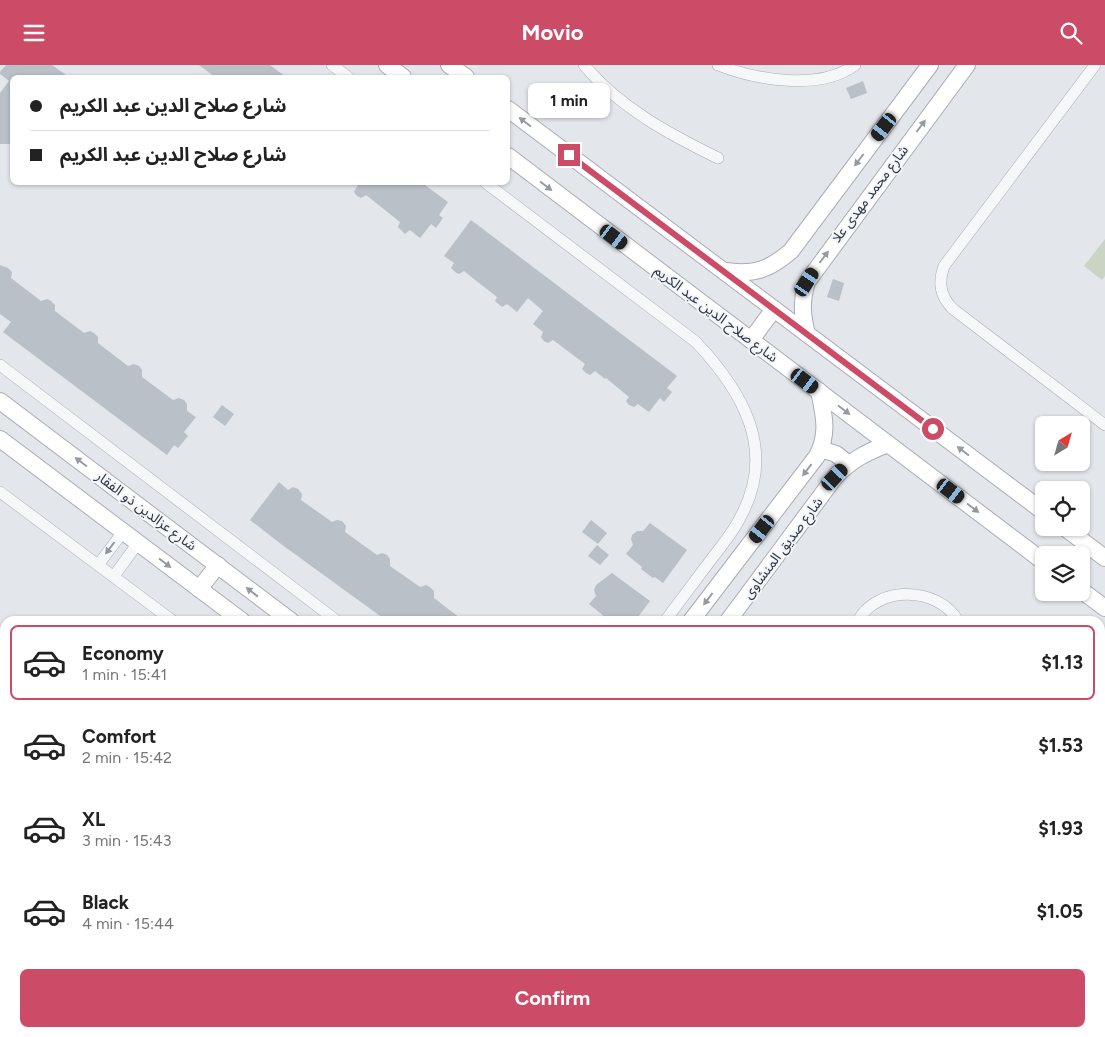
<!DOCTYPE html>
<html lang="en">
<head>
<meta charset="utf-8">
<style>
	body { margin:0; font-family:Figtree,"Noto Sans Arabic",sans-serif; background:#f2f2f2; color:#222; height:100vh; display:flex; flex-direction:column; font-size:19px; white-space:nowrap }
	* { box-sizing:border-box; margin:0 }
	p { font-size:16px; color:#767676 }
	.icon { flex:none; width:28px; height:28px; fill:none; stroke:currentColor; stroke-width:2; stroke-linecap:round; stroke-linejoin:round }
	.map { position:relative; flex:1; overflow:hidden }
	.side { position:absolute; left:0px; top:551px; width:1105px; height:421px; display:flex; flex-direction:column; background:#fff; border-radius:15px 15px 0 0; box-shadow:0 1px 4px #0004 }
	.side>* { flex:none }
	.banner { position:absolute; left:10px; top:10px; width:500px; height:110px; border-radius:8px; box-shadow:0 1px 4px #0004; display:grid; align-content:center; height:110px; padding:0 20px; background:#fff }
	.needle { width:32px; rotate:37deg }
	.controls { position:absolute; left:1035px; top:351px; display:grid; gap:10px }
	.controls a { display:grid; place-items:center; width:55px; height:55px; border-radius:8px; background:#fff; box-shadow:0 1px 4px #0004; font-size:25px }
	.end { position:absolute; width:22px; height:22px; margin:-11px; border:6px solid #cc4c67; background:#fff; box-shadow:0 0 0 2px #fff }
	.from { border-radius:50% }
	.bubble { position:absolute; height:35px; border-radius:8px; background:#fff; box-shadow:0 1px 4px #0004; font-size:16px; font-weight:700; line-height:35px; text-align:center }
	.car { position:absolute; width:15px; height:30px; margin:-15px -8px; border-radius:6px; box-shadow:0 0 4px 1px #0007; background:linear-gradient(#222 24%,#8ab4d8 0 40%,#222 0 76%,#8ab4d8 0 86%,#222 0) }
	.banner b { display:flex; align-items:center; gap:18px; height:48px; font-size:19px }
	.banner b+b { border-top:1px solid #e0e0e0 }
	.banner i { width:12px; height:12px; background:#222 }
	ul { padding:9px 0 0; list-style:none }
	li { display:flex; align-items:center; gap:15px; height:75px; margin:0 10px 8px; padding:0 10px; border:2px solid transparent; border-radius:8px }
	li div { flex:1 }
	li b { display:block; font-size:19px }
	li em { font-style:normal; font-weight:700 }
	li.current { border-color:#cc4c67 }
	li>.icon { width:45px; height:45px; stroke-width:1.5 }
	.action { display:flex; gap:10px; margin-top:auto; padding:10px 20px }
	.action a { flex:1; height:58px; border-radius:8px; background:#cc4c67; color:#fff; font-size:20px; font-weight:700; line-height:58px; text-align:center }
	header { display:flex; justify-content:space-between; align-items:center; height:65px; padding:0 20px; background:#cc4c67; color:#fff; font-size:22px; font-weight:700 }
	.map>svg:first-child { display:block }
</style>
</head>
<body>
<header><svg class="icon" aria-label="menu" viewBox="0 0 24 24"><path d="M4 6h16M4 12h16M4 18h16"/></svg>Movio<svg class="icon" aria-label="search" viewBox="0 0 24 24"><circle cx="10" cy="10" r="6"/><path d="M15 15l6 6"/></svg></header>
<div class="map">
<svg width="1105" height="972" viewBox="0 0 1105 972">
	<rect width="100%" height="100%" fill="#e3e6eb"/>
	<path fill="#c9d4c4" d="M1105 174V211L1102 215 1084 201Z"/>
	<g fill="#bac0c8">
		<path d="M6 0H52L69 12H12V79H0V28L9 16 0 9V7Z"/>
		<path d="M199 0H270L286 12H215Z"/>
		<path d="M863 16 867 28 851 34 846 23Z"/>
		<path d="M359 118H422L448 137 439 150 443 153 436 163 431 159 420 173 410 165 405 169 398 162 400 157 366 130 361 133 357 131 354 127Z"/>
		<path d="M471 155 677 311 667 323 672 327 664 337 660 333 649 347 638 339 634 342 629 340 626 336 629 332 606 313 605 314 595 306 590 310 586 308 582 304 585 299 553 275 548 278 544 276 541 272 543 267 533 259 543 246 528 233 517 247 507 239 502 242 495 236 497 232 474 214 464 206 459 209 455 207 451 203 454 198 444 191Z"/>
		<path d="M0 200 8 203 12 207 11 213 41 236 47 234 51 236 55 240V246L84 268 90 266 94 268 98 272V278L128 301 134 299 139 301 142 305V312L173 335 179 333 184 335 187 339V346L196 352 184 367 188 371 178 383 174 380 167 390 3 267 11 257 0 249Z"/>
		<path d="M833 214 844 218 839 236 827 232Z"/>
		<path d="M222 340 234 349 225 361 213 352Z"/>
		<path d="M279 417 288 425 293 422 298 424 302 429 301 435 332 457 337 455 342 456 346 461 345 467 377 490 382 488 387 490 390 494V501L420 522 426 520 430 522 434 526V533L464 556H387L281 479 250 455Z"/>
		<path d="M591 455 607 468 598 479 582 467Z"/>
		<path d="M650 458 687 485 663 518 655 512 653 513 641 504 642 502 626 489 633 480 631 474 632 470 637 466H643Z"/>
		<path d="M597 480 609 490 600 500 588 491Z"/>
		<path d="M612 508 650 536 635 556H610L589 539 596 531 594 525 596 520Z"/>
	</g>
	<g fill="none" stroke-linecap="round" stroke-linejoin="round">
		<g stroke="#a8adb5" stroke-width="12">
			<g id="street">
				<path d="M332 0 348 12"/>
				<path d="M584 0C620 43 669 69 718 93"/>
				<path d="M718 0C756 15 820 26 855 0"/>
				<path d="M1095 0 944 201C938 218 940 231 953 244L1105 360"/>
				<path d="M486 118 696 277C742 326 777 384 741 451 734 466 723 479 713 492 697 513 681 535 665 556"/>
				<path d="M0 300 337 556"/>
				<path d="M0 427 173 556"/>
				<path d="M98 500 123 467"/>
				<path d="M114 511 138 478"/>
				<path d="M858 556C877 520 938 521 958 556"/>
				<path d="M1100 653 1105 657"/>
				<path d="M1100 729 1105 733"/>
				<path d="M0 802 5 795"/>
				<path d="M1100 840 1105 846"/>
				<path d="M1100 879 1105 883"/>
				<path d="M751 972 755 968"/>
			</g>
		</g>
		<g stroke="#a8adb5" stroke-width="18">
			<g id="secondary">
				<path d="M387 0 403 12"/>
				<path d="M449 0 466 12"/>
				<path d="M508 44 1044 447"/>
				<path d="M508 91 1044 497"/>
				<path d="M725 206C754 210 769 205 791 186L930 0"/>
				<path d="M807 269C802 249 801 237 807 217L967 0"/>
				<path d="M751 275 774 244"/>
				<path d="M0 336 291 556"/>
				<path d="M0 374 242 556"/>
				<path d="M821 384 836 389 849 399"/>
				<path d="M1064 462 1105 493"/>
				<path d="M199 524 218 500"/>
				<path d="M1081 525 1105 543"/>
				<path d="M691 556 817 391C829 369 824 350 819 326"/>
				<path d="M728 556 835 412C851 395 867 387 888 379"/>
				<path d="M0 874 5 872"/>
				<path d="M0 907 5 904"/>
				<path d="M495 972 499 968"/>
				<path d="M529 972 532 968"/>
			</g>
		</g>
		<use href="#street" stroke="#f6f7f9" stroke-width="11"/>
		<use href="#secondary" stroke="#fff" stroke-width="16"/>
	</g>
	<defs><path id="oneway-solid" d="M-6-.8H1V-3.2L6.5 0L1 3.2V.8H-6Z" transform="scale(1.25)"/></defs>
	<g fill="#959aa1">
		<use href="#oneway-solid" transform="translate(525 57) rotate(-143)"/>
		<use href="#oneway-solid" transform="translate(921 61) rotate(-53)"/>
		<use href="#oneway-solid" transform="translate(859 95) rotate(127)"/>
		<use href="#oneway-solid" transform="translate(546 121) rotate(37)"/>
		<use href="#oneway-solid" transform="translate(824 192) rotate(-53)"/>
		<use href="#oneway-solid" transform="translate(844 345) rotate(37)"/>
		<use href="#oneway-solid" transform="translate(963 386) rotate(-143)"/>
		<use href="#oneway-solid" transform="translate(81 397) rotate(-143)"/>
		<use href="#oneway-solid" transform="translate(807 405) rotate(127)"/>
		<use href="#oneway-solid" transform="translate(973 443) rotate(37)"/>
		<use href="#oneway-solid" transform="translate(165 498) rotate(37)"/>
		<use href="#oneway-solid" transform="translate(252 527) rotate(-142)"/>
		<use href="#oneway-solid" transform="translate(708 534) rotate(127)"/>
	</g>
	<use fill="#90969e" href="#oneway-solid" transform="translate(110 483) rotate(127)"/>
	<g fill="none" stroke-linecap="round" stroke-linejoin="round">
		<path stroke="#cc4c67" stroke-width="6" d="M569 90 933 364"/>
	</g>
	<g text-anchor="middle" dominant-baseline="central" stroke-width="4" stroke-linejoin="round" paint-order="stroke">
		<g font-size="14" fill="#2b3543" stroke="#f3f5f8">
			<text transform="translate(870 129) rotate(-53)">شارع محمد مهدى علا</text>
			<text transform="translate(716 249) rotate(37)">شارع صلاح الدين عبد الكريم</text>
			<text transform="translate(146 446) rotate(37)">شارع عزالدين ذو الفقار</text>
			<text transform="translate(783 483) rotate(-53)">شارع صديق المنشاوى</text>
		</g>
	</g>
</svg>
<div class="controls">
<a><svg class="needle" viewBox="-14 -14 28 28"><path d="M0-13l5 13h-10z" fill="#e53935"/><path d="M0 13l5-13h-10z" fill="#767676"/></svg></a>
<a><svg class="icon" aria-label="locate" viewBox="0 0 24 24"><circle cx="12" cy="12" r="6"/><path d="M12 2v4M12 18v4M2 12h4M18 12h4"/></svg></a>
<a><svg class="icon" aria-label="layers" viewBox="0 0 24 24"><path d="M12 4l9 5-9 5-9-5zM3 14l9 5 9-5"/></svg></a>
</div>
<i class="end from" style="left:933px;top:364px"></i>
<i class="end" style="left:569px;top:90px"></i>
<div class="bubble" style="left:528px;top:18px;width:82px">1 min</div>
<i class="car" style="left:884px;top:62px;rotate:217deg"></i>
<i class="car" style="left:614px;top:172px;rotate:127deg"></i>
<i class="car" style="left:807px;top:217px;rotate:33deg"></i>
<i class="car" style="left:805px;top:316px;rotate:127deg"></i>
<i class="car" style="left:835px;top:412px;rotate:43deg"></i>
<i class="car" style="left:951px;top:426px;rotate:127deg"></i>
<i class="car" style="left:762px;top:464px;rotate:217deg"></i>
<div class="banner">
<b><i class="from"></i>شارع صلاح الدين عبد الكريم</b>
<b><i></i>شارع صلاح الدين عبد الكريم</b>
</div>
<section class="side">
<ul>
<li class="current"><svg class="icon" aria-label="car" viewBox="0 0 24 24"><path d="M5 17H2v-5l4-1 3-4h7l3 4 3 1v5h-3M9 17h6M6 11h13"/><circle cx="7" cy="17" r="2"/><circle cx="17" cy="17" r="2"/></svg><div><b>Economy</b><p>1 min · 15:41</p></div><em>$1.13</em></li>
<li><svg class="icon" aria-label="car" viewBox="0 0 24 24"><path d="M5 17H2v-5l4-1 3-4h7l3 4 3 1v5h-3M9 17h6M6 11h13"/><circle cx="7" cy="17" r="2"/><circle cx="17" cy="17" r="2"/></svg><div><b>Comfort</b><p>2 min · 15:42</p></div><em>$1.53</em></li>
<li><svg class="icon" aria-label="car" viewBox="0 0 24 24"><path d="M5 17H2v-5l4-1 3-4h7l3 4 3 1v5h-3M9 17h6M6 11h13"/><circle cx="7" cy="17" r="2"/><circle cx="17" cy="17" r="2"/></svg><div><b>XL</b><p>3 min · 15:43</p></div><em>$1.93</em></li>
<li><svg class="icon" aria-label="car" viewBox="0 0 24 24"><path d="M5 17H2v-5l4-1 3-4h7l3 4 3 1v5h-3M9 17h6M6 11h13"/><circle cx="7" cy="17" r="2"/><circle cx="17" cy="17" r="2"/></svg><div><b>Black</b><p>4 min · 15:44</p></div><em>$1.05</em></li>
</ul>
<div class="action"><a>Confirm</a></div>
</section>
</div>
</body>
</html>
